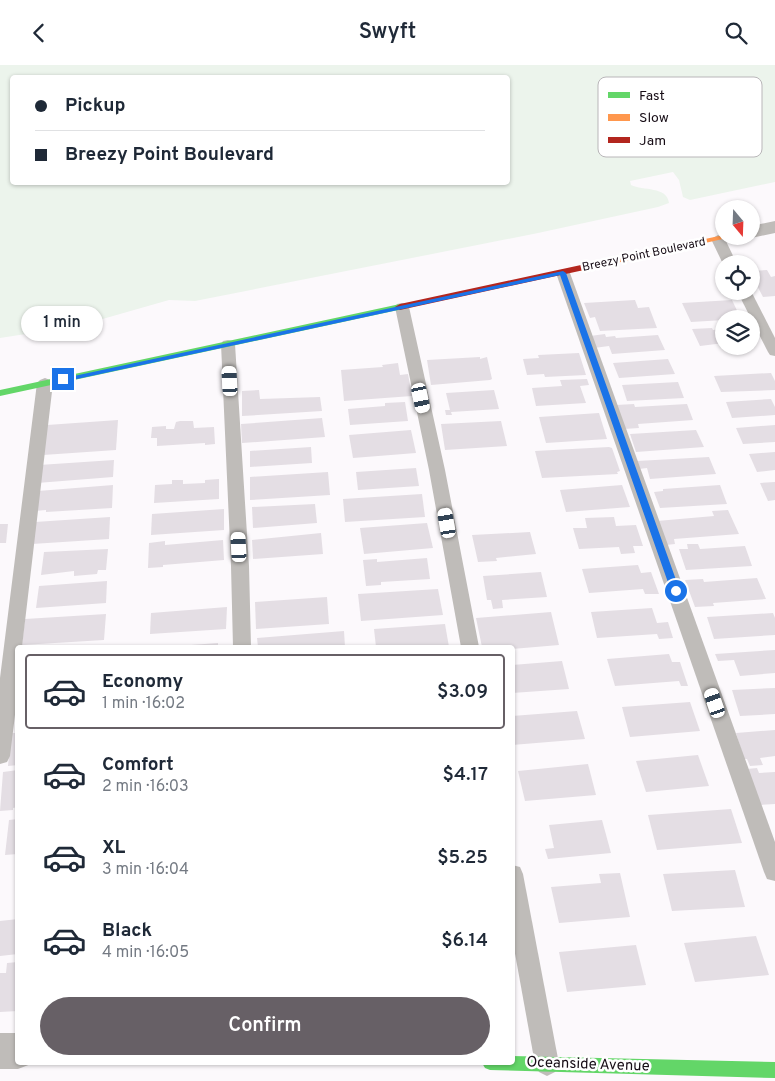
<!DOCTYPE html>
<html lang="en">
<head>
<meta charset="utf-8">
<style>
	body { margin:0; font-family:Overpass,sans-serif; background:#f2f2f3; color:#1f2937; height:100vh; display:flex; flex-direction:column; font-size:19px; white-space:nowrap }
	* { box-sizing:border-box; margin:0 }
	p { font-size:16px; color:#747a83 }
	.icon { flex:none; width:28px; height:28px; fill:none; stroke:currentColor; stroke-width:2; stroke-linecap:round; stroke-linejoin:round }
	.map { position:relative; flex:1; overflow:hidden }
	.drawer { position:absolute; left:15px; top:580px; width:500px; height:420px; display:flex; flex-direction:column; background:#fff; border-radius:5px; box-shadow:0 1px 4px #0004 }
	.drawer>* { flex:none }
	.top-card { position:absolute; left:10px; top:10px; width:500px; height:110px; border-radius:5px; box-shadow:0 1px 4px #0004; display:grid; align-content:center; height:110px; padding:0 25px; background:#fff }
	.needle { width:32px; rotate:161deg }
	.buttons { position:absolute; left:715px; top:135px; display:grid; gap:10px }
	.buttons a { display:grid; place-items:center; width:45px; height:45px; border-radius:50%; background:#fff; box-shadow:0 1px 4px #0004; font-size:25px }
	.end { position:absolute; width:22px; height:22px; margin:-11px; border:6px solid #1a73e8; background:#fff; box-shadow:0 0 0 2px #fff }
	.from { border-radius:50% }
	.bubble { position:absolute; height:35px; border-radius:18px; background:#fff; box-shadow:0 1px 4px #0004; font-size:16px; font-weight:600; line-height:35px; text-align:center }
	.car { position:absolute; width:15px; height:30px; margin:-15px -8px; border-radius:6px; box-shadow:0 0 4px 1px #0007; background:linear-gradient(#fff 24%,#345 0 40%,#fff 0 76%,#345 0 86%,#fff 0) }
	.top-card b { display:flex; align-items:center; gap:18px; height:48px; font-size:19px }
	.top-card b+b { border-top:1px solid #e0e1e3 }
	.top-card i { width:12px; height:12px; background:#1f2937 }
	ul { padding:9px 0 0; list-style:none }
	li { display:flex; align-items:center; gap:15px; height:75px; margin:0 10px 8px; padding:0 15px; border:2px solid transparent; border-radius:5px }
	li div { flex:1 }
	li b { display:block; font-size:19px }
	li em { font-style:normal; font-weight:600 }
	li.selected { border-color:#676066 }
	li>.icon { width:45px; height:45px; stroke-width:1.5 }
	.primary-button { display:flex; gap:10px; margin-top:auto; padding:10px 25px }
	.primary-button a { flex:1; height:58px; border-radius:30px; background:#676066; color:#fff; font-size:20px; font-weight:600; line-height:58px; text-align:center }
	header { display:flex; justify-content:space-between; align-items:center; height:65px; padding:0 25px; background:#fff; font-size:22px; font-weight:600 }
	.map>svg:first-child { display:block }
</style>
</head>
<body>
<header><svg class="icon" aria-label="back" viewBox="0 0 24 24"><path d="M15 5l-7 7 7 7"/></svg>Swyft<svg class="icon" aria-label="search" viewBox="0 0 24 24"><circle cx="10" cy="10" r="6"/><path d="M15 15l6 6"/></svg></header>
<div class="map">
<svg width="775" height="1016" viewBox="0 0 775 1016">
	<rect width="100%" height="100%" fill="#fcf9fc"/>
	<path fill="#ecf4ec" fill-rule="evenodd" d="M0 0H775V117L690 135 683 132 679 115 673 107 630 116 631 120C643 126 667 121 669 138L658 142 538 168 195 236 169 235 99 255 58 264 0 273ZM12 12H508V118H12Z"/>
	<g fill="#e4dee4">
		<path d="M767 205 771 212 775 211V231L763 232 751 209V206Z"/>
		<path d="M635 235 638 243 649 242 657 263 600 266 595 252 590 253 584 238Z"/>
		<path d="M732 235 741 254 691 257 682 238Z"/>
		<path d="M712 263 713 265 724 264V278L700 281 692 264Z"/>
		<path d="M605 269 606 272 615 271 616 273 658 270 665 285 612 289 609 281 594 283 590 271Z"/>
		<path d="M579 288 586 310 545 312 544 309 527 310 523 294 539 293 538 290Z"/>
		<path d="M480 292V294L487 292 492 314 490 315 431 320 427 295Z"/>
		<path d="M668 294 675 309 619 313 613 298Z"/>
		<path d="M398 298 400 310 408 309 412 331 344 336 341 305 383 302 382 300Z"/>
		<path d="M771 308 775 316V325L721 327 714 311Z"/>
		<path d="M587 314 589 320 580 321 586 338 536 341 532 323 562 321 560 315Z"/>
		<path d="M678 317 684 333 627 336 622 320Z"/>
		<path d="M259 325 260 334 320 332 322 346 242 351V326Z"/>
		<path d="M494 325 499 344 451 347 452 350H446L445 345H450L446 328Z"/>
		<path d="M771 334 775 342V350L732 353 726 337Z"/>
		<path d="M405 337 408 356 350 360 348 344 385 341V338Z"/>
		<path d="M634 339 635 342 687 339 693 355 638 359 639 363 624 364 616 340Z"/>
		<path d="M599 348 607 374 546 378 539 352Z"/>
		<path d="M322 353 325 372 242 378 241 359Z"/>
		<path d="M118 355 116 385 43 390 47 360Z"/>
		<path d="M180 356H193L194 363 214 362 215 379 205 380V378L157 381V373H151L152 362 166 361V364H174L176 357Z"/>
		<path d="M501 356 507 381 445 385 441 359Z"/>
		<path d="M775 360V377L743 379 736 363Z"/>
		<path d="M411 365 416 388 353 393 349 370Z"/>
		<path d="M696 365 704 382 636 387 630 369Z"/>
		<path d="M311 382 312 398 250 402V386Z"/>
		<path d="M609 382 612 383 620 406 617 407 618 409 542 413 535 386Z"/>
		<path d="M775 387V405L757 407 749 389Z"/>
		<path d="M709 392 716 409 650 414 647 403 639 404 637 396Z"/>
		<path d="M114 395 113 412 37 418 39 400Z"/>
		<path d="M416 403 419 421 358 425 356 407Z"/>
		<path d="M328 407 330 430 250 435V412Z"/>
		<path d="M219 414V434L154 438 155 420 172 419V415H183V419L205 418V415Z"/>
		<path d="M775 417V435L768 436 760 418Z"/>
		<path d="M113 420 112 443 46 447V445L35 446 38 426Z"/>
		<path d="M622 420 630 442 566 447 560 425Z"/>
		<path d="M720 420 727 439 660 443 654 427 663 426V424Z"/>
		<path d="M422 429 425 452 345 457 343 434Z"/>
		<path d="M315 439 317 458 253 463 252 442Z"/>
		<path d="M224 444V465L151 470 152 449Z"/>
		<path d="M728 445 739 469 674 474 675 479 666 480 657 456 714 451 712 446Z"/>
		<path d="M110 452 109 474 32 479 35 457Z"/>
		<path d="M614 452 616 461 636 460 643 481H633L635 488 621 489 619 482 579 484 573 463H587L585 453Z"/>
		<path d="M427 458 433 483 364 489 360 463Z"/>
		<path d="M0 459H8L6 478H0Z"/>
		<path d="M530 467 536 489 496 493 497 496 478 497 472 470Z"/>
		<path d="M321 468 323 489 253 494 252 475Z"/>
		<path d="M223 475 224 495 163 500V502L148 503 149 478 165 476V480Z"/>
		<path d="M687 479H698L700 484 745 481 752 501 686 505 679 484H688Z"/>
		<path d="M108 484 106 505H98L97 509 74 511V506L41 510 44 487Z"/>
		<path d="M427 493 430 514 381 517V520L366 521 363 495 377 494V497Z"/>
		<path d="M638 500 641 508 651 507 659 529H645L643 524 589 528 582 504Z"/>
		<path d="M541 507 547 532 502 535 503 543 493 544 491 535H487L483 511Z"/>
		<path d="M757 513 766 534 713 538 714 541 695 542 685 515 703 514 704 517Z"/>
		<path d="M107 516 106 538 36 543 39 521Z"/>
		<path d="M438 524 443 550 361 556 358 529Z"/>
		<path d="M327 532 329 559 256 564 255 537Z"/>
		<path d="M227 542 226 564 150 569 151 548Z"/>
		<path d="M652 543 657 558 668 557 673 573 659 574 657 569 597 573 591 547Z"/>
		<path d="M551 547 559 580 512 584V582H482L476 553Z"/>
		<path d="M773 548 775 553V570L714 574 707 552Z"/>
		<path d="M106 549 104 575 22 580 25 554Z"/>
		<path d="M445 559 449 582H376L374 564Z"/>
		<path d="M344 566 345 582H258L257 573Z"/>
		<path d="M218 578V582H178V581Z"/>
		<path d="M775 585V608L740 611 734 595 718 596 715 589Z"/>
		<path d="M669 589 672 597H680L688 621H681L679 616 615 621 607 594Z"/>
		<path d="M562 596 569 624 512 628V600Z"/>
		<path d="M775 623V649L740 651 732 625Z"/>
		<path d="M690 637 700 666 630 672 622 642Z"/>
		<path d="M577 646 585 674 512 680V651Z"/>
		<path d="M775 665V691L760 693 763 700 750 701 747 694H744L736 668Z"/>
		<path d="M11 668H18V700L8 701Z"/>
		<path d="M698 690 709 721 646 727 636 696Z"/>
		<path d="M588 699 596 730 525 736 518 706Z"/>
		<path d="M757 703 759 708 775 707V739L760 740 747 704Z"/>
		<path d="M18 705V742L13 743V745L0 746 3 707Z"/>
		<path d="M731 744 742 778 657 785 648 750Z"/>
		<path d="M18 754V789L5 790 9 755Z"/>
		<path d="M602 755 611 788 548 794 545 784 554 783 549 760Z"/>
		<path d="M735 805 745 842 672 846 663 809Z"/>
		<path d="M620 808 630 852 559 858 551 822 601 818 599 809Z"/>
		<path d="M18 854V889L0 891V856Z"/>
		<path d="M756 871 769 910 695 917 684 878Z"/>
		<path d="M636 880 646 920 567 927 559 887Z"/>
		<path d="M18 897V946L0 947V908H6L7 898Z"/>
	</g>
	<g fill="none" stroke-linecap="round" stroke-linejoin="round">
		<g fill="#bfbcb9" fill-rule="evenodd">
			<path d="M718 170 725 174 737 199H723L711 174Z"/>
			<path d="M563 204 570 208 775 777V816L767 814 764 807 556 208Z"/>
			<path d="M737 226H751L775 273V291L770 290 768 287Z"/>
			<path d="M402 238 407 239 409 242 445 405 479 582H461L429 405 395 242 397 239Z"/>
			<path d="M228 275 233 276 235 279 249 501 251 582H233L231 501 221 279 223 276Z"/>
			<path d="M45 313 50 315 53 318 22 582H18V625L10 691 7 697 0 699V613L37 318 40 315Z"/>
			<path d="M512 800 520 802 523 809 559 999 555 1007 547 1011 539 1007 535 999 512 872Z"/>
		</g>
		<g fill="#bfbcb9" fill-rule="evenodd">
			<path d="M775 156V168L751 173 744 171H751V161Z"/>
			<path d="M0 968H18V998L31 999 18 1004H0Z"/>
		</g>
		<g fill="#63d668" fill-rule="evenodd">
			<path d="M400 239 405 242 403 244 0 331V325Z"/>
			<path d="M512 991 775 997V1013L490 1005 485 1003 482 998H512Z"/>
		</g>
		<path fill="#ff974d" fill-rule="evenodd" d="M724 170 736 171 581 206 577 203 581 200Z"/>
		<path fill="#b3261e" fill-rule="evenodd" d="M581 200 585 203 584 205 400 245 395 242 400 239Z"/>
	</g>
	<path fill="#1a73e8" d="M563 206 566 208 680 526 678 528H673L671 526 560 210 63 317 60 314Z"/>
	<g text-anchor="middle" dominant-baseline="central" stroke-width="5" stroke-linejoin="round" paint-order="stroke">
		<g font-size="12" fill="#170d16" stroke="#fff">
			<text transform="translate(644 190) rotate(-12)">Breezy Point Boulevard</text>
		</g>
		<g font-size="15" fill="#170d16" stroke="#fff">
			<text transform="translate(588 1000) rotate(2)">Oceanside Avenue</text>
		</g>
	</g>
	<rect x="598" y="12" width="164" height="80" rx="8" fill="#fff" stroke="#b9b6b9" stroke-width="1"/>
	<rect x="608" y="27" width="22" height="6" fill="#63d668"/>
	<rect x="608" y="49" width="22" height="7" fill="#ff974d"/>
	<rect x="608" y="72" width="22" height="6" fill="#b3261e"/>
	<g font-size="14" fill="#170d16">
		<text x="639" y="35">Fast</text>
		<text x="639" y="57">Slow</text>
		<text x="639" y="80">Jam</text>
	</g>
</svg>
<div class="buttons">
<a><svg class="needle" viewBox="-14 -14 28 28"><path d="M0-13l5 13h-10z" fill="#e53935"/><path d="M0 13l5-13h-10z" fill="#747a83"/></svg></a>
<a><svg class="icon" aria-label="locate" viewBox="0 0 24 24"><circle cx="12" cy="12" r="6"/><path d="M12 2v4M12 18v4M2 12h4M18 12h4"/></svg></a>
<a><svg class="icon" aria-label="layers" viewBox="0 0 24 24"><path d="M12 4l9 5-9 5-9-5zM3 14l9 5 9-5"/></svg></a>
</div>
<i class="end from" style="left:676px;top:526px"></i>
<i class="end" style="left:63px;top:314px"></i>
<div class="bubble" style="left:21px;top:241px;width:82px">1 min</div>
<i class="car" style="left:230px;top:316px;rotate:357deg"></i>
<i class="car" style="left:421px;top:333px;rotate:168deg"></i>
<i class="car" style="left:447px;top:458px;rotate:350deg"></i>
<i class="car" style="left:239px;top:482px;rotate:357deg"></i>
<i class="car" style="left:715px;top:638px;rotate:341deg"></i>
<div class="top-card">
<b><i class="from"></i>Pickup</b>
<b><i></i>Breezy Point Boulevard</b>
</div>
<section class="drawer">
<ul>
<li class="selected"><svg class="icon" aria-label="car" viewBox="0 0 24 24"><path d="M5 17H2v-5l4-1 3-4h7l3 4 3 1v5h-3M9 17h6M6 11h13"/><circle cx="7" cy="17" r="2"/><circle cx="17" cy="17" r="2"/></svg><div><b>Economy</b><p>1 min · 16:02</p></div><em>$3.09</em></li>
<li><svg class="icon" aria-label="car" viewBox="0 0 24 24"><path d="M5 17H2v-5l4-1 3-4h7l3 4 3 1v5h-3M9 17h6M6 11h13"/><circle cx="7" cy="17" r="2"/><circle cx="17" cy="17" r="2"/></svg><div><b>Comfort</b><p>2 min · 16:03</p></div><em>$4.17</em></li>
<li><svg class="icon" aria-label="car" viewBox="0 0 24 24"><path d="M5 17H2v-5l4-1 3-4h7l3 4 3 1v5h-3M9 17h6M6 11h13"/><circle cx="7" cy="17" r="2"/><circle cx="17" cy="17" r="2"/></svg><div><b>XL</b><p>3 min · 16:04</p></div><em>$5.25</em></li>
<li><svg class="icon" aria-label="car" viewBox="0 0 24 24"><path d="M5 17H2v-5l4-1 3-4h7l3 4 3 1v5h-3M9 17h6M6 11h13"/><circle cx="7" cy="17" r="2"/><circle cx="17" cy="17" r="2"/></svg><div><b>Black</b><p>4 min · 16:05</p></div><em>$6.14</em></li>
</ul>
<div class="primary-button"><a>Confirm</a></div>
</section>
</div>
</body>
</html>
